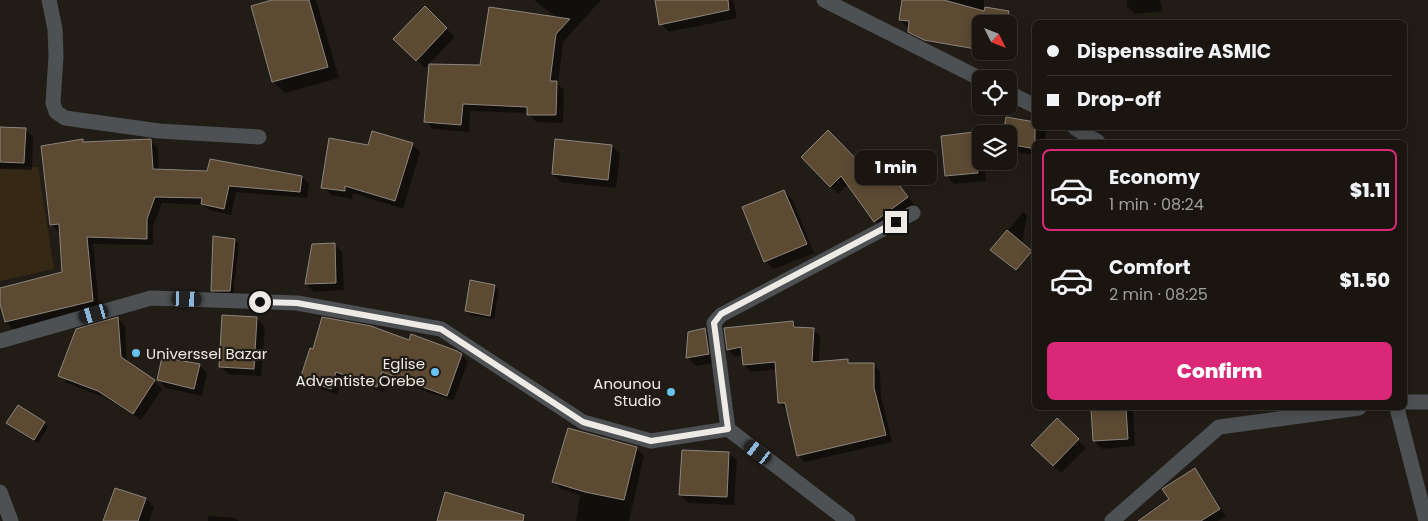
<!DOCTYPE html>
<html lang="en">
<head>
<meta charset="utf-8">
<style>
	body { margin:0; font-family:Poppins,sans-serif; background:#231e19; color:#f1f3f6; height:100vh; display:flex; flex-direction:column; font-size:19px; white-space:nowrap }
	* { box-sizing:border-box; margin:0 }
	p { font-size:16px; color:#9f9f9f }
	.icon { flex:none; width:28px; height:28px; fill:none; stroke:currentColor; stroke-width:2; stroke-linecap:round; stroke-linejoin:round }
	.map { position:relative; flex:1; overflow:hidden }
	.side { position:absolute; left:1032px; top:140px; width:375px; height:270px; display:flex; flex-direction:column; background:#1a1510; border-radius:8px; box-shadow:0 2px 12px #0003,0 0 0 1px #383430 }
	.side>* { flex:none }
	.top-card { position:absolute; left:1032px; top:20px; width:375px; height:110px; border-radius:8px; box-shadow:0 2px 12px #0003,0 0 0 1px #383430; display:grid; align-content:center; height:110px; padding:0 15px; background:#1a1510 }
	.needle { width:32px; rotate:132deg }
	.controls { position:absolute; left:972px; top:15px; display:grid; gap:10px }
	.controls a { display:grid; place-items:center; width:45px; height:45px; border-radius:8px; background:#1a1510; box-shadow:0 2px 12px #0003,0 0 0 1px #383430; font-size:25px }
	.end { position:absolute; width:22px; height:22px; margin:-11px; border:6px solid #eeebe6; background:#111; box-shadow:0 0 0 2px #111 }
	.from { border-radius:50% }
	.bubble { position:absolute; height:35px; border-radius:8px; background:#1a1510; box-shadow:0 2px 12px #0003,0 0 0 1px #383430; font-size:16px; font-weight:800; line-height:35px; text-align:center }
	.car { position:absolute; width:15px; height:30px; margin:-15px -8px; border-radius:6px; box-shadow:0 0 4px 1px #0007; background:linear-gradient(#222 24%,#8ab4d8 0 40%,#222 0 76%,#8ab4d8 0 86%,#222 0) }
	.top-card b { display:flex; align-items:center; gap:18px; height:48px; font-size:19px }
	.top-card b+b { border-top:1px solid #383430 }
	.top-card i { width:12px; height:12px; background:#f1f3f6 }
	ul { padding:9px 0 0; list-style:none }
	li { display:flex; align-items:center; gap:15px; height:82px; margin:0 10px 8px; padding:0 5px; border:2px solid transparent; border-radius:8px }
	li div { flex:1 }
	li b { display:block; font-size:19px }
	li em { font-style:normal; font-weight:800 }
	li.selected { border-color:#db2777 }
	li>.icon { width:45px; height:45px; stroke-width:1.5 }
	.action { display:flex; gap:10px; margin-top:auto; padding:10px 15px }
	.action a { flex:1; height:58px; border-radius:8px; background:#db2777; color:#fff; font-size:20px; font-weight:800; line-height:58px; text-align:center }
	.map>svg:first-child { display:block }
</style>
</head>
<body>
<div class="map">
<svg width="1428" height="521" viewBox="0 0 1428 521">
	<rect width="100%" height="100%" fill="#221c16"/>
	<path fill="#352815" d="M38 167 54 269 0 281V168Z"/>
	<g fill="#0007" fill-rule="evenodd">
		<path d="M276 0H315L317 3 339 78 285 93 273 82 253 7Z"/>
		<path d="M534 0H601L563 42 558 84 564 90 563 123 536 122 528 113 470 111 469 132 433 129 425 121 481 66 557 18Z"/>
		<path d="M656 0H733L737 18 669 32 661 24Z"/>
		<path d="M903 0H984V8L990 9 1008 17 1015 25 1009 60 986 56 983 53 952 45 946 32 907 27 900 20ZM981 24H1009V51H981Z"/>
		<path d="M1127 0H1160L1162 11 1135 14 1127 6Z"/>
		<path d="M425 8 455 37 425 68 395 39Z"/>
		<path d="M1035 123V128H1042L1046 132 1044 142H1035V155L1011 151 1009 149V134Z"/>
		<path d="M0 128 25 129 33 137 32 170 0 169Z"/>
		<path d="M974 133 981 141V161H984L986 181 954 184 946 176Z"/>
		<path d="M82 140 86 143 151 141 158 148 159 171 302 177 309 184 307 198 236 192 231 215 209 210 203 205 162 203 153 226V245L93 244 99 307 13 329 6 322 0 299V289L63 273 61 231 59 232 52 225Z"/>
		<path d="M412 144 420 152 403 209 353 193 352 199 331 195 323 187 369 146Z"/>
		<path d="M612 146 620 154 616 188 561 182 553 174Z"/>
		<path d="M802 157 866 171 879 161 887 169 915 206 883 229 875 221 848 184 838 194Z"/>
		<path d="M784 191 792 199 814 253 774 269 765 261Z"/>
		<path d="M1023 212 1027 215 1017 271 992 250Z"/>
		<path d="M235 240 239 244 233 295 216 294 213 290Z"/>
		<path d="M334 244 342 252 344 290 314 292 306 284Z"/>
		<path d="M495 286 499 290 494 319 470 315 466 311Z"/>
		<path d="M118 318 125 326 127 363 154 381 162 389 141 420 106 398 67 383 60 375Z"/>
		<path d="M257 319 265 327 261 376 228 374 220 366Z"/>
		<path d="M793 322 800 329H813L820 336 819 363 848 361 851 364H873L880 371 881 396 892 442 805 462 798 455 787 410 779 403 777 369 751 372 744 365 743 355 735 357 728 350Z"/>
		<path d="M705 330 713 338 716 362 696 366 688 358 689 333Z"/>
		<path d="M410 341 462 355 468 362 453 401 389 378 383 392 343 378 337 394 308 385 302 378Z"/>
		<path d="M199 365 207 373 202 396 166 388 158 380Z"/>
		<path d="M1092 408H1133L1135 446 1102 449 1094 441Z"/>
		<path d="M1057 420 1086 448 1061 473 1032 445Z"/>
		<path d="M8 423H44L48 427 38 443Z"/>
		<path d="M636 448 644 456 629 521H576L580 495 561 489 553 481Z"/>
		<path d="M729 453 737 461 734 505 688 503 680 495Z"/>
		<path d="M1194 470 1201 477 1226 516 1218 521H1140L1170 500Z"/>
		<path d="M146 499 154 507 149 521H105Z"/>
		<path d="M208 516 236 518 239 521H208Z"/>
	</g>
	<g fill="#5c4a33" stroke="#8c857d">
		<path d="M272 0H309L328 67 272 82 251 6Z"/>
		<path d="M655 0H728L729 10 659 25Z"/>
		<path d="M902 0H944L984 11 985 7 1009 11 1007 24H981V50L924 40 908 32 909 21 899 20Z"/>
		<path d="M425 6 447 28 416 61 393 39Z"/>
		<path d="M489 7 570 19 556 34 550 81H557L556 115H527V107L463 104 461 125 424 122 429 64 480 65Z"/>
		<path d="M1006 117 1035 122V149L1009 144V134H1003Z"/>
		<path d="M0 127 26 128 24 163 0 162Z"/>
		<path d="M828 130 866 169 880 159 908 197 874 222 841 176 830 187 801 157Z"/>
		<path d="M372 131 413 143 395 201 345 186V191L321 188 329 138 368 145Z"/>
		<path d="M974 132 978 173 945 176 941 136Z"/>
		<path d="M83 139V142L151 139 153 169 207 171 210 159 302 176 300 192 229 186 224 209 201 204 202 198 155 197 147 219V239L87 237 93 301 5 322 0 304V288L62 272 59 224 50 225 41 146Z"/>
		<path d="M555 139 612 145 608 180 552 174Z"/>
		<path d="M784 190 807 244 764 262 742 207Z"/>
		<path d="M1007 230 1032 251 1016 270 990 250Z"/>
		<path d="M213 236 235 239 230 291H211Z"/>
		<path d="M335 243 336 283 305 284 312 244Z"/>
		<path d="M470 280 495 285 490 316 465 311Z"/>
		<path d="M222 315 257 317 254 369 219 367Z"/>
		<path d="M118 317 121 357 155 380 133 414 98 391 58 376 76 329Z"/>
		<path d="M322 317 371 326 409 340 411 334 457 351 462 354 447 396 382 372 377 387 336 372 331 389 300 379 310 348 313 349Z"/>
		<path d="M793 321 794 327 814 328 812 362 848 359V363H874V388L886 435 797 456 785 403H778L775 362 743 365 741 347 727 350 724 328Z"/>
		<path d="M705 328 709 354 686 358 688 332Z"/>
		<path d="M162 357 200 364 194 389 157 380Z"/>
		<path d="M18 405 45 422 34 440 6 423Z"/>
		<path d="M1091 408H1126L1128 439 1093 441Z"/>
		<path d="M1057 418 1079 439 1053 466 1031 445Z"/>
		<path d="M568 428 637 447 624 500 585 492 552 482Z"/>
		<path d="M682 450 729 452 727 497 679 495Z"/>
		<path d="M1195 468 1220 509 1201 521H1138L1169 499 1162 489Z"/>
		<path d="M115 488 146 498 138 521H103Z"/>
		<path d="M445 492 524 515 523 521H437Z"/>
	</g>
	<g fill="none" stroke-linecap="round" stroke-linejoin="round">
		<g stroke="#4d5153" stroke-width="15">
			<path d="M49 0 55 29 56 56 53 103 56 112 65 118 159 131 259 137"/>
			<path d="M0 341 151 298 297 303 441 329 583 422 651 441 728 429 848 521"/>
			<path d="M1405 402H1428"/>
			<path d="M728 429 714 323 721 315 913 213"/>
			<path d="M0 492 11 521"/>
			<path d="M1112 521 1219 427 1359 408"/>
		</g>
		<g stroke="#4d5153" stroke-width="15">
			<path d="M824 0 981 79"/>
			<path d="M1009 93 1035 106"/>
			<path d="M1075 128 1098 142"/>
			<path d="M1397 408 1426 521"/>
		</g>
	</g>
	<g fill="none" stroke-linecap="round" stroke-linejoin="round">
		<path stroke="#eeebe6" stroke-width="6" d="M260 302 297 303 441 329 583 422 651 441 728 429 714 323 721 314 896 222"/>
	</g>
	<g fill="#69c3f1" stroke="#221c16" stroke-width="2">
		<circle cx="136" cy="353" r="5"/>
		<circle cx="435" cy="372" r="5"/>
		<circle cx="671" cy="392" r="5"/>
	</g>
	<g text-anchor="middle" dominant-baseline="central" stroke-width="4.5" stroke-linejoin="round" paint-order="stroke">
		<g font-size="15" fill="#eeebe6" stroke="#221c16" text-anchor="end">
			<text x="146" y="353" text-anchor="start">Universsel Bazar</text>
			<text x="425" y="363">Eglise<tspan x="425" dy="17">Adventiste Orebe</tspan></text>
			<text x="661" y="383">Anounou<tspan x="661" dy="17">Studio</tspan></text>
		</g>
	</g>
</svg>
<div class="controls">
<a><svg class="needle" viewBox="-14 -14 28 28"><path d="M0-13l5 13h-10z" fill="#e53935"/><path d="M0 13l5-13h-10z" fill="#9f9f9f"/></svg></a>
<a><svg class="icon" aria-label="locate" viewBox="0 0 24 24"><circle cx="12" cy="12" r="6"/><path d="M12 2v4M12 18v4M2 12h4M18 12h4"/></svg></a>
<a><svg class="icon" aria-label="layers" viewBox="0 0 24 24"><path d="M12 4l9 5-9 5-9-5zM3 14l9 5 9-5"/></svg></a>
</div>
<i class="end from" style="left:260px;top:302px"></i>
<i class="end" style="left:896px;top:222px"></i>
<div class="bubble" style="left:855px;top:150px;width:82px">1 min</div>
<i class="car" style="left:187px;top:299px;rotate:92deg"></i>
<i class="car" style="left:94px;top:314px;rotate:254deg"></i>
<i class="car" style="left:758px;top:452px;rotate:307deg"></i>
<div class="top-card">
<b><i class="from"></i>Dispenssaire ASMIC</b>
<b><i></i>Drop-off</b>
</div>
<section class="side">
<ul>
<li class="selected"><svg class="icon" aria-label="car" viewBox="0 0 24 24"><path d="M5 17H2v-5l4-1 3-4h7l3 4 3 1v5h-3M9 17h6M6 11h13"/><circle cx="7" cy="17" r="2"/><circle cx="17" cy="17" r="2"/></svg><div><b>Economy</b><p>1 min · 08:24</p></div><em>$1.11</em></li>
<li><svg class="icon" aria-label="car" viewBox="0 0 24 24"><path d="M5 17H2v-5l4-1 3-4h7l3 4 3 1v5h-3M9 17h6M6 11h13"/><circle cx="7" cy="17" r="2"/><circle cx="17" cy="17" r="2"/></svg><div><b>Comfort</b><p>2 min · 08:25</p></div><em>$1.50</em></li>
</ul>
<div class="action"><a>Confirm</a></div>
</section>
</div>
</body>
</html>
